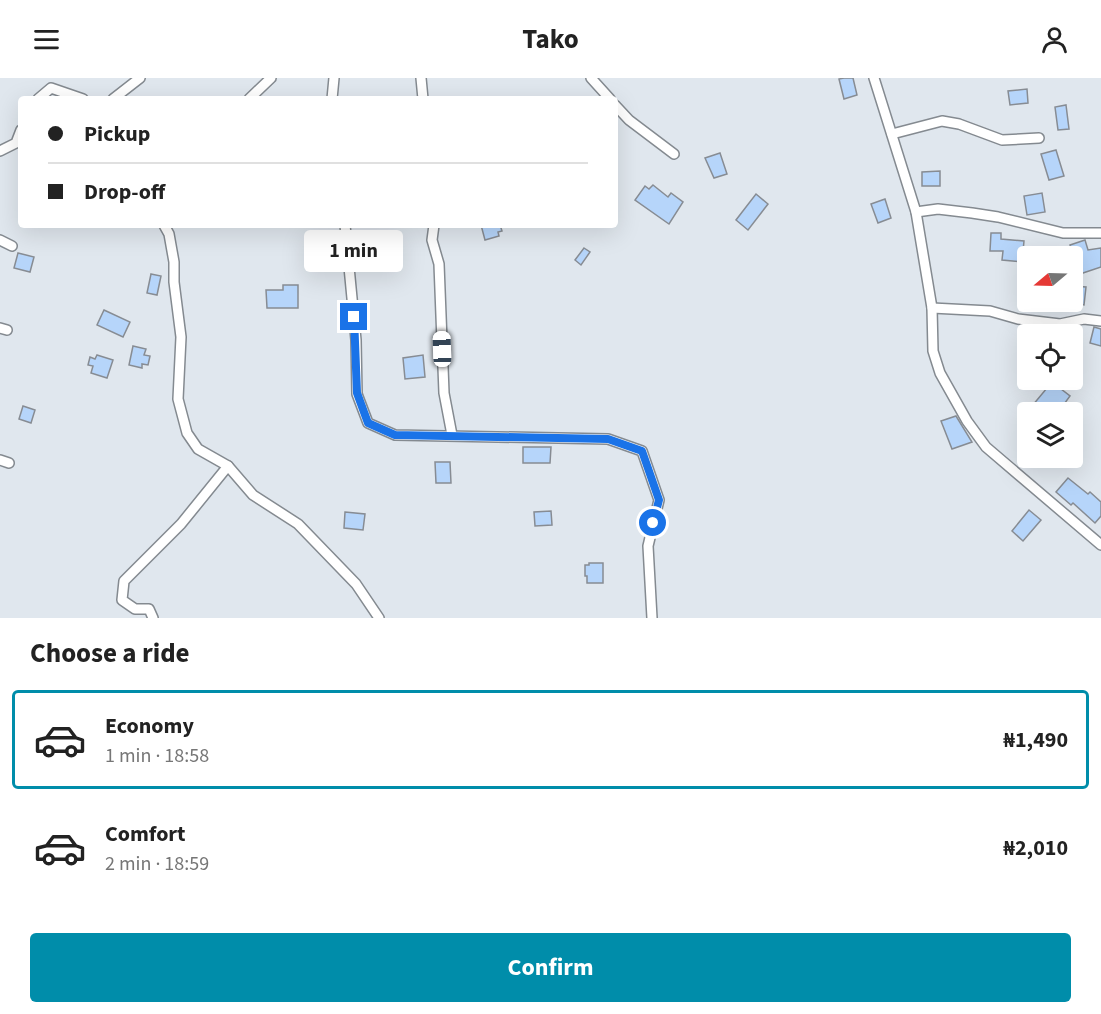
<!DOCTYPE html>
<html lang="en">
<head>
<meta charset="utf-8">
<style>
	body { margin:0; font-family:"Source Sans 3",sans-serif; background:#f6f6f6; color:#222; height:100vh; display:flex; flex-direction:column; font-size:22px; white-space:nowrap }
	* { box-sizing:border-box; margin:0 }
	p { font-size:20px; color:#767676 }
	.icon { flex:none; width:33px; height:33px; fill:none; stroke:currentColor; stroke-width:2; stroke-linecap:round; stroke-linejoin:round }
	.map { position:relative; height:540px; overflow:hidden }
	.sheet { display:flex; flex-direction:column; background:#fff; flex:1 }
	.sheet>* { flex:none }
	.banner { position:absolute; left:18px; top:18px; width:600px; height:132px; border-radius:6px; box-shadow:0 6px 24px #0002; display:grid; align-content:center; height:132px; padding:0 30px; background:#fff }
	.needle { width:39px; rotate:251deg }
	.controls { position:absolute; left:1017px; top:168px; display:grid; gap:12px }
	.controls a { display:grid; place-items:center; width:66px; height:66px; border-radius:6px; background:#fff; box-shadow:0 6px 24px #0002; font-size:30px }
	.end { position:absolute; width:27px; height:27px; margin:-14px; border:8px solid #1a73e8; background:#fff; box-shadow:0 0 0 3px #fff }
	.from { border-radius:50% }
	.bubble { position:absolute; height:42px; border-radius:6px; background:#fff; box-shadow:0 6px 24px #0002; font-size:20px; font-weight:700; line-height:42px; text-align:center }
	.car { position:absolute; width:18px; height:36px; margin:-18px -9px; border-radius:8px; box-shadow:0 0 4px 2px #0007; background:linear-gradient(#fff 24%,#345 0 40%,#fff 0 76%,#345 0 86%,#fff 0) }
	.banner b { display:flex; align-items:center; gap:21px; height:57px; font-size:22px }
	.banner b+b { border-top:2px solid #e0e0e0 }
	.banner i { width:15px; height:15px; background:#222 }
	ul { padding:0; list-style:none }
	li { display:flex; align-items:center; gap:18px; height:99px; margin:0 12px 9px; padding:0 18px; border:3px solid transparent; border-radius:6px }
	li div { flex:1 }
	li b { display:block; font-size:22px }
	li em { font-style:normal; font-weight:700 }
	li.current { border-color:#008daa }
	li>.icon { width:54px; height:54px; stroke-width:1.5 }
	h2 { padding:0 30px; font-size:27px; line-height:72px }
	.button { display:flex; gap:12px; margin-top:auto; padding:12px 30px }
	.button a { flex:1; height:69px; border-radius:6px; background:#008daa; color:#fff; font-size:24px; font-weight:700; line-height:69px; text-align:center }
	header { display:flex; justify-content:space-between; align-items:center; height:78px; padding:0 30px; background:#fff; font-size:27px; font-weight:700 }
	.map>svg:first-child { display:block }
</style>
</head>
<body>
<header><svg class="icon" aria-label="menu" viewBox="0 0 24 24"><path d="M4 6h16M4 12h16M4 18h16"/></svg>Tako<svg class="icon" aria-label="person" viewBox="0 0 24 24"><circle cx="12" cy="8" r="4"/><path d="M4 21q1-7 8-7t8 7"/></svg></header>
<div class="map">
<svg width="1101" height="540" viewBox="0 0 1101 540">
	<rect width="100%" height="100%" fill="#e0e7ee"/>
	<g fill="#b6d5fa" stroke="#878c93" stroke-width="1.5">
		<path d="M844 0H853L857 17 844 21 839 1Z"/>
		<path d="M1027 11 1028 25 1010 27 1008 13Z"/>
		<path d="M1066 27 1069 51 1058 52 1055 29Z"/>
		<path d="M1056 72 1064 98 1049 102 1041 76Z"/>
		<path d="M720 75 727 96 714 100 705 80Z"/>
		<path d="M940 93V108H922V94Z"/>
		<path d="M653 107 668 119 671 115 683 124 669 146 635 122 645 108 649 111Z"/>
		<path d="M1042 115 1045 134 1027 137 1024 118Z"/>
		<path d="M756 116 768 126 748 152 736 142Z"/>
		<path d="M885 121 891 140 878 145 871 126Z"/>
		<path d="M481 147H500L502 153 498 154 499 158 485 162Z"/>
		<path d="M991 155H1001V161L1024 163 1022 184 1002 182 1003 173H990Z"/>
		<path d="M1085 162 1088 172 1101 170V189L1080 196 1070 167Z"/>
		<path d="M584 170 590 174 581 187 575 182Z"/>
		<path d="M18 175 34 179 30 194 14 190Z"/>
		<path d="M151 196 161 198 157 217 147 215Z"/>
		<path d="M283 207H298V230H267L266 212H283Z"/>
		<path d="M1072 208 1086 209 1084 227 1072 225Z"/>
		<path d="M104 232 130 244 123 259 97 247Z"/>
		<path d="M1094 249 1101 251V268L1090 265Z"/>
		<path d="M133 268 146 271 144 277 150 278 148 287 142 286V290L129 287Z"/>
		<path d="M97 277 113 282 107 300 91 295 93 288 88 287 90 279 95 281Z"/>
		<path d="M423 277 425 299 405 301 403 280Z"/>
		<path d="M1052 304 1070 318 1062 329 1060 328 1054 334H1027Z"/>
		<path d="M23 328 35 332 31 345 19 341Z"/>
		<path d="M956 338 972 364 952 371 941 343Z"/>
		<path d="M523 369H551L550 385H523Z"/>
		<path d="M435 384H450L451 405H436Z"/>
		<path d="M1068 400 1088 416 1090 414 1101 424V438L1095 445 1073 425 1071 427 1056 414Z"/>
		<path d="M1029 432 1041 442 1023 463 1012 453Z"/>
		<path d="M551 433 552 447 535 448 534 434Z"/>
		<path d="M345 434 365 436 363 452 344 450Z"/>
		<path d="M589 485H603V505H587V498H585V487H589Z"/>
	</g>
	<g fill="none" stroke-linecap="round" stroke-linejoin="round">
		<g stroke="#848a90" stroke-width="12">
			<g id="minor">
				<path d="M421 0 423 21"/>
				<path d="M591 0 610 21"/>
				<path d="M874 0 916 134 932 230 933 273 940 295 967 343 986 369 1101 467"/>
				<path d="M38 21 51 10 83 21"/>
				<path d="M113 21 140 0"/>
				<path d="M249 21 271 0"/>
				<path d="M332 21 334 0"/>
				<path d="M615 27 629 42 674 76"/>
				<path d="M892 56 942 43 959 46 1002 62 1039 60"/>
				<path d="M0 73 16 65 21 52"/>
				<path d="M916 134 938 131 972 135 998 139 1063 155H1101"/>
				<path d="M164 147 169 156 174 184V204L181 259 178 321 187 355 198 371 228 388 253 417 298 446 356 506 379 540"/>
				<path d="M345 147 356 262 357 316 368 345 395 357 608 361 642 373 659 422 648 468 652 540"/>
				<path d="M434 147 432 162 439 186 444 315 452 357"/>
				<path d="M0 162 12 168"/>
				<path d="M932 230 990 233 1018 241 1060 246 1084 241 1101 243"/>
				<path d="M0 250 7 252"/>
				<path d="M0 382 9 385"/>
				<path d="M153 540 149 531H135L122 522 124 503 181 446 228 388"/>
			</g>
		</g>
		<use href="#minor" stroke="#fff" stroke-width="9"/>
	</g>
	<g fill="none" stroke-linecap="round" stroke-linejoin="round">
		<path stroke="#1a73e8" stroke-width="8" d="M354 239 357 315 368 345 395 357 608 361 642 373 659 422 653 445"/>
	</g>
</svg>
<div class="controls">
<a><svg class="needle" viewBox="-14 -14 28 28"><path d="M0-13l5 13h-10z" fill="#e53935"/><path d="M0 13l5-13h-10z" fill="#767676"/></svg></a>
<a><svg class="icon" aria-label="locate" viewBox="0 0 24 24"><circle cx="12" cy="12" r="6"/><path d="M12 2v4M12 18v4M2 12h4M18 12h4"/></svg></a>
<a><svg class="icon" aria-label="layers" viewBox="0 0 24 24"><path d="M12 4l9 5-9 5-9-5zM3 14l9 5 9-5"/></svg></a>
</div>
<i class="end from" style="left:653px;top:445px"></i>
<i class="end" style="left:354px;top:239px"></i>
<div class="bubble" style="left:304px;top:152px;width:99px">1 min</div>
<i class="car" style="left:442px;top:271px;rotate:358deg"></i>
<div class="banner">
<b><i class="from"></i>Pickup</b>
<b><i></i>Drop-off</b>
</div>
</div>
<section class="sheet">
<h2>Choose a ride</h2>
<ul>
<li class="current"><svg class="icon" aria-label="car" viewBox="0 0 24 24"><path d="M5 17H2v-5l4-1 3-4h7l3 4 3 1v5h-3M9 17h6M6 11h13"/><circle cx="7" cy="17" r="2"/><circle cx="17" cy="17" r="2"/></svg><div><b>Economy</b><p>1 min · 18:58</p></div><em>₦1,490</em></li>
<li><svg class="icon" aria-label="car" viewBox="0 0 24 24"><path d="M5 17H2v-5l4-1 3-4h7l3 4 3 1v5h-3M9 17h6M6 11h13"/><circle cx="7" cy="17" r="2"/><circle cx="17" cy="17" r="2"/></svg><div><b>Comfort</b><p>2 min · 18:59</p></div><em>₦2,010</em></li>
</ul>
<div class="button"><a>Confirm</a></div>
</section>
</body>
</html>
